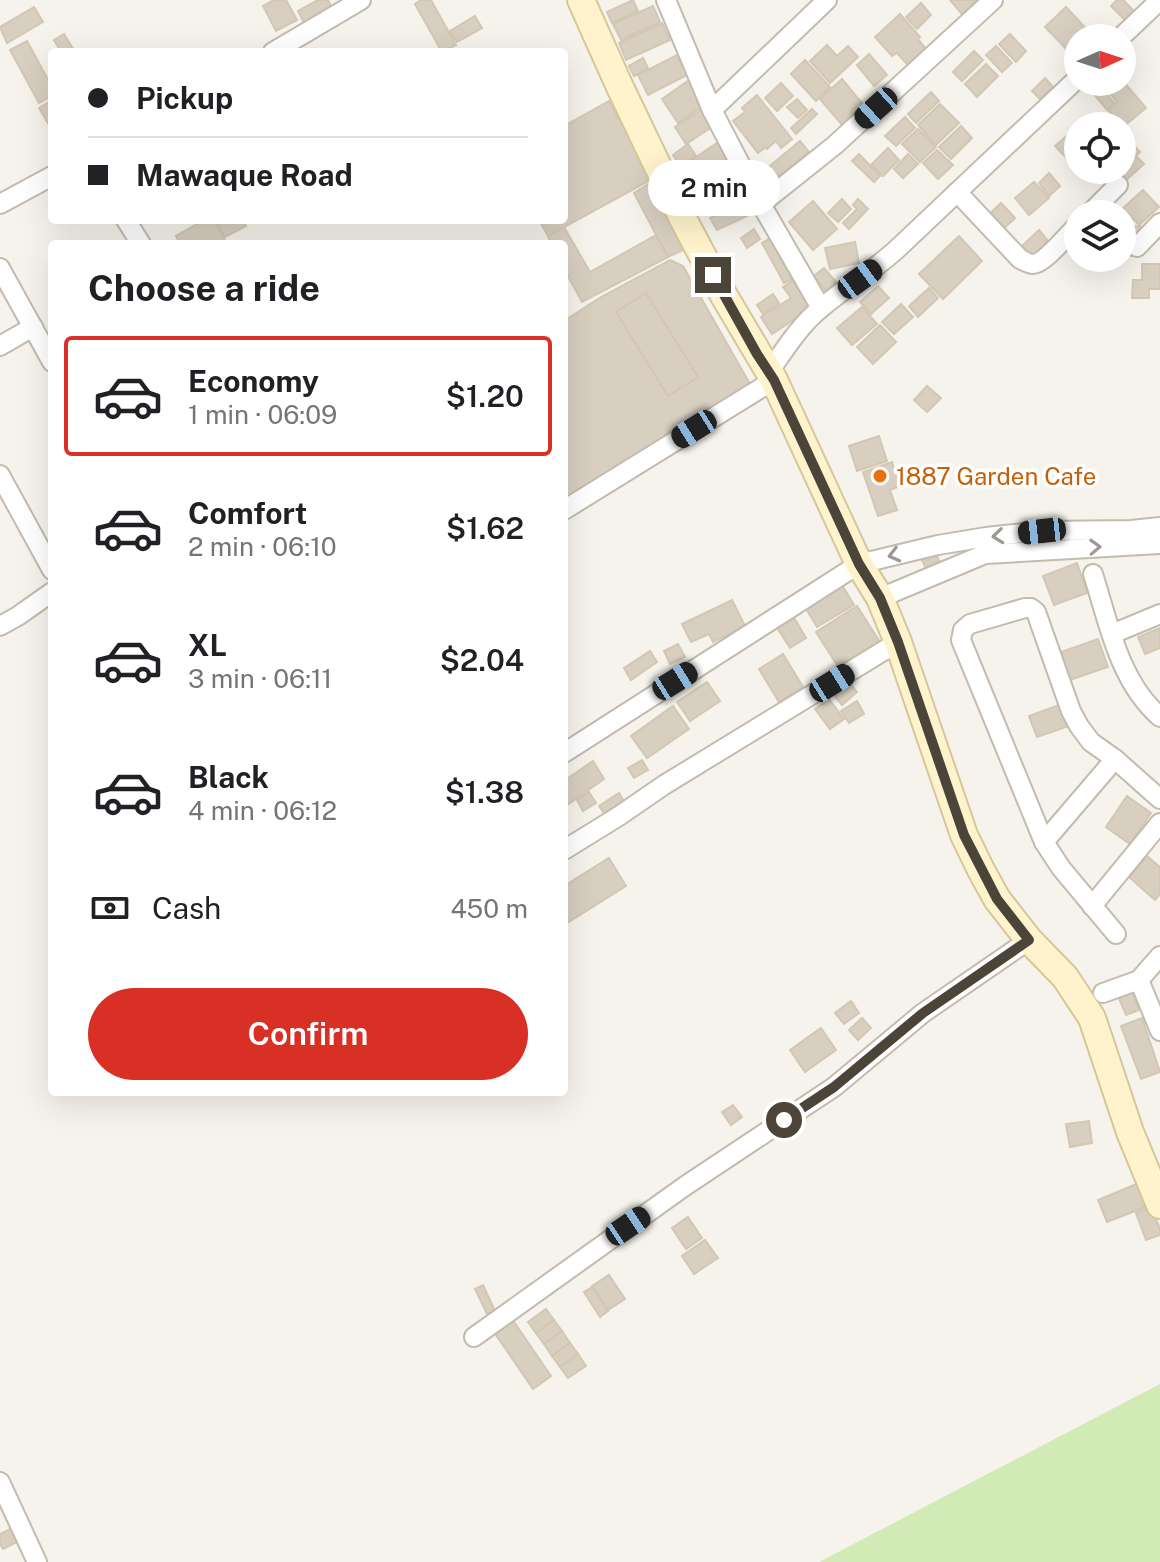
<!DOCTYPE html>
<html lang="en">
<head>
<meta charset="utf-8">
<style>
	body { margin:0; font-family:"Public Sans",sans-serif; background:#f2f2f2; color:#202124; height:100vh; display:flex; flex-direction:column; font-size:30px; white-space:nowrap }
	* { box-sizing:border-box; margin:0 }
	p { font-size:26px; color:#757577 }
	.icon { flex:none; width:44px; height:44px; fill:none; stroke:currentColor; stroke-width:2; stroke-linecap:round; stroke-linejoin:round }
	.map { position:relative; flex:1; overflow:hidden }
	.side { position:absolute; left:48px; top:240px; width:520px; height:856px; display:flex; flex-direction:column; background:#fff; border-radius:8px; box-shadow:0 8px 32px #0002 }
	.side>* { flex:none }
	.guide { position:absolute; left:48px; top:48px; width:520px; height:176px; border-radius:8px; box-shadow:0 8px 32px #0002; display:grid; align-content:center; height:176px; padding:0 40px; background:#fff }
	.needle { width:52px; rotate:87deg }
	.tools { position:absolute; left:1064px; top:24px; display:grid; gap:16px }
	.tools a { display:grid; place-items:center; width:72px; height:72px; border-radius:50%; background:#fff; box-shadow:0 8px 32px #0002; font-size:40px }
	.end { position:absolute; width:36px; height:36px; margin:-18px; border:10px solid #4b4439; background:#fff; box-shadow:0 0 0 4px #fff }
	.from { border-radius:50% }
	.bubble { position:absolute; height:56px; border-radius:28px; background:#fff; box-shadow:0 8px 32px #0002; font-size:26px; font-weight:600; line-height:56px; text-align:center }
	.car { position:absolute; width:24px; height:48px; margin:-24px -12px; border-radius:10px; box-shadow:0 0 6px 2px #0007; background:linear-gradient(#222 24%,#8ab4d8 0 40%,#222 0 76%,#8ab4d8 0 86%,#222 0) }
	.guide b { display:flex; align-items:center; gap:28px; height:76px; font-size:30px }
	.guide b+b { border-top:2px solid #e0e0e0 }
	.guide i { width:20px; height:20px; background:#202124 }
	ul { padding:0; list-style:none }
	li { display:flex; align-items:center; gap:24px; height:120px; margin:0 16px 12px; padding:0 24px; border:4px solid transparent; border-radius:8px }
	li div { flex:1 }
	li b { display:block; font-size:30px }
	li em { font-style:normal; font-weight:600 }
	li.selected { border-color:#d93025 }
	li>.icon { width:72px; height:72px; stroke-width:1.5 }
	h2 { padding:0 40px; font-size:36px; line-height:96px }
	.pay { display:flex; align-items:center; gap:20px; height:88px; padding:0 40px; font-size:30px }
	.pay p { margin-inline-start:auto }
	.cta { display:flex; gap:16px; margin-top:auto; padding:16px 40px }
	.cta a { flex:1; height:92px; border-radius:48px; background:#d93025; color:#fff; font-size:32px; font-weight:600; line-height:92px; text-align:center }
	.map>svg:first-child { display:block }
</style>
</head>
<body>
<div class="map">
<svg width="1160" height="1562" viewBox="0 0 1160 1562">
	<rect width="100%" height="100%" fill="#f6f3ec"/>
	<path fill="#d2eab5" d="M1160 1384V1562H819Z"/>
	<g fill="#d8cfc1" stroke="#d3c7b4" stroke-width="2">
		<path d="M274 0H286L297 20 276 31 263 6Z"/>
		<path d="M318 0H328L334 12 306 27 298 11Z"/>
		<path d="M421 0H431L456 45 442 52 415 4Z"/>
		<path d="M633 0 638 11 612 23 607 12Z"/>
		<path d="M950 0H980L966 19Z"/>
		<path d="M1117 0H1123L1139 16 1130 25 1111 6Z"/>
		<path d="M921 3 931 15 917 29 906 17Z"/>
		<path d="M653 6 660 22 621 40 613 24Z"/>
		<path d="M34 7 43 22 7 43 0 27Z"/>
		<path d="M1066 7 1095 38H1078V55L1075 58 1045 27Z"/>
		<path d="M900 14 920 37 918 39 926 49 908 65 897 53 892 56 875 37Z"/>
		<path d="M475 16 482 28 457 42 450 31Z"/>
		<path d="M662 23 670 40 626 60 619 43Z"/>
		<path d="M64 34 75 52H61L54 40Z"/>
		<path d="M1010 34 1026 51 1016 62 999 44Z"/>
		<path d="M27 41 52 87V96L39 103 10 50Z"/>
		<path d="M827 45 837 56 848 46 858 57 830 83 810 61Z"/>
		<path d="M996 46 1012 63 1002 72 986 55Z"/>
		<path d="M974 51 983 60 962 81 953 72Z"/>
		<path d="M869 54 887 75 874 86 857 65Z"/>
		<path d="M677 55 687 75 648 95 638 75Z"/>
		<path d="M643 58 648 68 634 76 629 66Z"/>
		<path d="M805 60 830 87 816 101 791 74Z"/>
		<path d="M986 64 998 76 977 97 965 84Z"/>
		<path d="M1045 78 1053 87 1040 99 1032 91Z"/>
		<path d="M842 79 865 107 843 126 820 99Z"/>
		<path d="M1122 80 1146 108 1123 127 1108 110 1117 102 1101 83 1122 82Z"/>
		<path d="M688 81 704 105 678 123 662 99Z"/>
		<path d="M781 83 793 96 777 111 765 98Z"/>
		<path d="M1100 86 1114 103 1107 110 1092 92Z"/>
		<path d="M931 92 939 101 916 123 908 114Z"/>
		<path d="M757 95 792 139 781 148 776 141 767 149 766 147 758 153 733 121 745 112 742 108Z"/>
		<path d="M797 99 807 110 798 118 787 107Z"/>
		<path d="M52 100V130L39 108Z"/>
		<path d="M609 101 652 179 548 236 539 220H564V126Z"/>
		<path d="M940 104 959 123 936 145 918 125Z"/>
		<path d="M812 109 817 114 796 134 791 128Z"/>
		<path d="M701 110 712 127 686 144 675 127Z"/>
		<path d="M905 117 915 128 896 146 885 136Z"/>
		<path d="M961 126 972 138 951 159 939 147Z"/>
		<path d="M918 129 936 147 920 162 902 144Z"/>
		<path d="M1071 132 1078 139V162L1074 166 1055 146Z"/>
		<path d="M1122 139 1126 143 1129 140 1140 152 1136 156 1144 164 1124 182 1113 170H1122Z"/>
		<path d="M720 141 736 165 700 190 683 166Z"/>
		<path d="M800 141 809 152 766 186 758 176Z"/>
		<path d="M688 144 696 156 680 166 673 155Z"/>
		<path d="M888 148 899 160 883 176 871 165Z"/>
		<path d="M937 150 953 165 938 179 923 163Z"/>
		<path d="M859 154 880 176 874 182 852 161Z"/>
		<path d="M908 154 918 164 903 178 894 169Z"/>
		<path d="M1049 173 1060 186 1049 196 1039 183Z"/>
		<path d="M1034 182 1049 198 1029 215 1015 198Z"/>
		<path d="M650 183 685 249 668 257 634 193Z"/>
		<path d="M1143 190 1159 207 1139 225 1123 208Z"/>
		<path d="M842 199 851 209 838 222 828 213Z"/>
		<path d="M858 199 868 209 849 229 843 223 857 209 853 205Z"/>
		<path d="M813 201 837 229 813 250 789 222Z"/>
		<path d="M741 203 747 216 717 230 710 218Z"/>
		<path d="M1001 203 1015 218 999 233 985 218Z"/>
		<path d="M204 220H214L225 240 217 244H180L176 236Z"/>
		<path d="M216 220H243L246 226 225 237Z"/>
		<path d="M1140 226V239L1130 240 1131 256H1122V231L1129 230V227Z"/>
		<path d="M564 227 590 272 656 235 668 257 582 302 564 269V244H551L548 236Z"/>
		<path d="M754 229 760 239 747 248 741 238Z"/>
		<path d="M1039 230 1048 241 1032 257 1022 246Z"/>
		<path d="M774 236 796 277 784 283 762 243Z"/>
		<path d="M959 236 982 261 943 299 919 274Z"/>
		<path d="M855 242 859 263 830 269 825 248Z"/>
		<path d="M670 260 683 266 751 386 564 505V321L601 297Z"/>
		<path d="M1142 264H1160V289H1149V298H1132L1133 280H1142Z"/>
		<path d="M824 268 836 282 826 291 814 276Z"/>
		<path d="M798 277 816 305 772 334 761 317 791 298 783 287Z"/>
		<path d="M878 286 889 298 871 314 860 302Z"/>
		<path d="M929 288 938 298 918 317 909 306Z"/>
		<path d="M646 293 698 377 668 396 616 312Z"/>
		<path d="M773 294 779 303 763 314 757 305Z"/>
		<path d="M901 304 913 317 894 334 882 322Z"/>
		<path d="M862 307 877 324 852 345 837 328Z"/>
		<path d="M880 325 896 342 873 364 857 347Z"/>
		<path d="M927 386 941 398 927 412 914 400Z"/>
		<path d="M879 436 887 461 857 471 849 446Z"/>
		<path d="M892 462 900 486 890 490 897 510 878 516 863 472Z"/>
		<path d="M934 551 941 564 927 571 921 558Z"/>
		<path d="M1077 563 1087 593 1054 605 1043 576Z"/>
		<path d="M842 585 854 605 817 627 805 607Z"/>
		<path d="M732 600 745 626 713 642 709 634 691 642 682 624Z"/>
		<path d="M857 606 880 642 839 668 816 632Z"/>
		<path d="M793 616 806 638 790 648 776 626Z"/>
		<path d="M1160 628V648L1145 654 1138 637Z"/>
		<path d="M1098 639 1108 667 1070 680 1061 652Z"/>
		<path d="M678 644 685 657 670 664 664 651Z"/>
		<path d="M650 651 657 662 631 680 624 668Z"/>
		<path d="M783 654 803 687 779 702 759 669Z"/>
		<path d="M847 680 857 692 842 705 832 693Z"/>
		<path d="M707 682 720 701 690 721 677 702Z"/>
		<path d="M829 699 844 719 830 729 815 709Z"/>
		<path d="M857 701 864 714 849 723 841 711Z"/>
		<path d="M1067 702 1075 724 1037 737 1029 716Z"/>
		<path d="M673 706 689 729 647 758 631 736Z"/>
		<path d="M642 760 648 770 634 778 628 768Z"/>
		<path d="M593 761 604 779 567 805 564 801V781Z"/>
		<path d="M589 792 596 803 583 811 577 800Z"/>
		<path d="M619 793 625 803 606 816 599 806Z"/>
		<path d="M1127 796 1151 813 1130 844 1106 827Z"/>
		<path d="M1147 856 1160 867V894L1155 900 1129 877Z"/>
		<path d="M609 858 626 886 564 925V886Z"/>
		<path d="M1132 991 1139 1010 1126 1015 1118 996Z"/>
		<path d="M851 1001 859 1013 844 1024 835 1013Z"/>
		<path d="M862 1018 871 1028 858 1040 849 1030Z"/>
		<path d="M1142 1018 1160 1072 1141 1079 1121 1026Z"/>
		<path d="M821 1028 836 1050 805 1072 790 1050Z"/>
		<path d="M733 1105 742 1117 731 1125 722 1112Z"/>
		<path d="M1089 1121 1092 1143 1070 1147 1066 1124Z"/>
		<path d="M1141 1182 1151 1205 1107 1222 1098 1200Z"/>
		<path d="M1151 1207 1160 1229V1235L1146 1240 1136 1213Z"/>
		<path d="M688 1217 702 1238 686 1249 672 1228Z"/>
		<path d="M705 1240 718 1258 694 1274 682 1256Z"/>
		<path d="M609 1275 625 1299 608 1310 592 1286Z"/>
		<path d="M483 1285 495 1311 487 1314 475 1289Z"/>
		<path d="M592 1287 608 1311 600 1317 584 1292Z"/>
		<path d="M546 1309 554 1320 536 1333 528 1322Z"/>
		<path d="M512 1319 551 1376 533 1389 494 1332Z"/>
		<path d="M554 1320 562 1331 544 1344 536 1333Z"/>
		<path d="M562 1331 570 1343 552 1356 544 1344Z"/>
		<path d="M570 1343 578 1354 560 1367 552 1356Z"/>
		<path d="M578 1354 586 1366 568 1378 560 1367Z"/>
		<path d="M12 1528 19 1541 3 1549 0 1544V1534Z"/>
	</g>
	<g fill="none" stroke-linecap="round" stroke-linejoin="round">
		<g stroke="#c2bbae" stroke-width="22">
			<g id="street">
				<path d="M666 0 712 110 761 204 821 308"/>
				<path d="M1120 38 1160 0"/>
				<path d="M273 52 361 0"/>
				<path d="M712 110 827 0"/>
				<path d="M957 192 1020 259C1024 261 1029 264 1033 264 1044 264 1069 233 1078 225"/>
				<path d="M0 204 52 176"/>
				<path d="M761 204 835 145 993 0"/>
				<path d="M1089 214 1118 185"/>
				<path d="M126 220 141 244"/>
				<path d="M1137 247 1160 223"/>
				<path d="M0 268 52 362"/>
				<path d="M0 346 33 327"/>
				<path d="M769 372C785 349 800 325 821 308 846 287 873 271 897 249L1078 78"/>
				<path d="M0 475 52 570"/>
				<path d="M564 510 774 380"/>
				<path d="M1093 574C1109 624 1119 681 1160 717"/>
				<path d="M880 598 985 554 1160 544"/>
				<path d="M0 626 18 616 52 592"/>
				<path d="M1112 634 1160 614"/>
				<path d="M564 753 859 564 938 545 986 537 1042 531 1131 530 1160 527"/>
				<path d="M1044 842 1115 759"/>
				<path d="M564 850 619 816 664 785 898 642"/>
				<path d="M1092 906 1160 823"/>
				<path d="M1116 934 1061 868 1044 842 961 640 963 630 970 624 1025 608H1031L1036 612 1071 711 1079 726 1091 742 1115 759 1160 799"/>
				<path d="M1139 980 1160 1031"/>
				<path d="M1103 993 1139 980 1160 956"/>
				<path d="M474 1337 685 1186 834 1087 923 1013 1029 940"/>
				<path d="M0 1482 37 1562"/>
			</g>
		</g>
		<g stroke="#d6c79b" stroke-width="30">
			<path id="secondary" d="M581 0 619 85 682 217 723 294 774 380 859 564 880 598 898 642 964 835 981 870 997 899 1029 940 1065 977 1092 1018 1130 1132 1160 1205"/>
		</g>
		<use href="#street" stroke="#fff" stroke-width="18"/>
		<use href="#secondary" stroke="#fff3cd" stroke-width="26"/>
	</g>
	<defs><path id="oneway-chevron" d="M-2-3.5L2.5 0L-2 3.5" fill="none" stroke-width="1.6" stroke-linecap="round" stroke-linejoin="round" transform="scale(2)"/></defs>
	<g stroke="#9c9892">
		<use href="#oneway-chevron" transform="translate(998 536) rotate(174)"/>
		<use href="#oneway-chevron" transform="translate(1095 547) rotate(-2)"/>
		<use href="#oneway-chevron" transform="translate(894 555) rotate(166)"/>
	</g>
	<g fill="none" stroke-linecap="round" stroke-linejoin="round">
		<path stroke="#4b4439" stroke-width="10" d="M713 275 757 354 774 380 859 564 880 598 898 642 964 835 997 899 1029 940 923 1013 834 1087 784 1120"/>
	</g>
	<circle fill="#e8710a" stroke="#fff" stroke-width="3" cx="880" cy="476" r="8"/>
	<g text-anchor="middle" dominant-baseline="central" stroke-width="7" stroke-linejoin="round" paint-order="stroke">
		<g font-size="24" fill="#c56008" stroke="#fff" text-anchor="start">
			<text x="896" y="476">1887 Garden Cafe</text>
		</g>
	</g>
</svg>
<div class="tools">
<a><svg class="needle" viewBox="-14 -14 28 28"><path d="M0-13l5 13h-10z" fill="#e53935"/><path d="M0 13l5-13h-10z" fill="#757577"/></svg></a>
<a><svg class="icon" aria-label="locate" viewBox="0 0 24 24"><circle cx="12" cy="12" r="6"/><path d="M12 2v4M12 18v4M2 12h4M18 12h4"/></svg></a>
<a><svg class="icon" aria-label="layers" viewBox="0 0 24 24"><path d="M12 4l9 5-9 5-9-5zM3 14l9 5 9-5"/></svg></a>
</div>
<i class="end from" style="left:784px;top:1120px"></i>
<i class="end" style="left:713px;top:275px"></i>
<div class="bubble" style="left:648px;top:160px;width:132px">2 min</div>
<i class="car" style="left:876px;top:108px;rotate:228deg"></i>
<i class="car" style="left:860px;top:279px;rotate:54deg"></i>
<i class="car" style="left:694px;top:429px;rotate:238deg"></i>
<i class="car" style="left:1042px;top:531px;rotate:264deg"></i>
<i class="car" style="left:675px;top:681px;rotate:58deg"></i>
<i class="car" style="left:832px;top:683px;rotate:58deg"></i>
<i class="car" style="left:628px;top:1226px;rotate:56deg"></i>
<div class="guide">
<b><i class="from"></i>Pickup</b>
<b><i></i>Mawaque Road</b>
</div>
<section class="side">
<h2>Choose a ride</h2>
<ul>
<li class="selected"><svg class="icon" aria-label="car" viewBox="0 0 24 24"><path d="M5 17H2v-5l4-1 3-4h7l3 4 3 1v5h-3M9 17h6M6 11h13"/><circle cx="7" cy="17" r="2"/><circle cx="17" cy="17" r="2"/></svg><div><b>Economy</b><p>1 min · 06:09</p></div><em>$1.20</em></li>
<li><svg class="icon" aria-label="car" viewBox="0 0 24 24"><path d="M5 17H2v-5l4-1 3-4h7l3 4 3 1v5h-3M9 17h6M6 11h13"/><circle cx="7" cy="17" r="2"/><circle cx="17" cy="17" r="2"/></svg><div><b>Comfort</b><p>2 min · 06:10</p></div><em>$1.62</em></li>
<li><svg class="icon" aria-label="car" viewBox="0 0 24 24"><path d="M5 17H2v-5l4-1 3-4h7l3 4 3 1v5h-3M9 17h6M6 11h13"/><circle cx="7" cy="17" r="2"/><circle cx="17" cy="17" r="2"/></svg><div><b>XL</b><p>3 min · 06:11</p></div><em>$2.04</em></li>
<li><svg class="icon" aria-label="car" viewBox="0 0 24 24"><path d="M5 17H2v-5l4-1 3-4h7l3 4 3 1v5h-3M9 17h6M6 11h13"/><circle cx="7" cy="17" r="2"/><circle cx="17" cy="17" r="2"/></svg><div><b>Black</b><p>4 min · 06:12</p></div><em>$1.38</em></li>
</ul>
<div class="pay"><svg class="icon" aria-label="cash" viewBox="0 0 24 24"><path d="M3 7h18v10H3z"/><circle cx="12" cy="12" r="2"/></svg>Cash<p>450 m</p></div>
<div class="cta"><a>Confirm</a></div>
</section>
</div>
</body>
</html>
